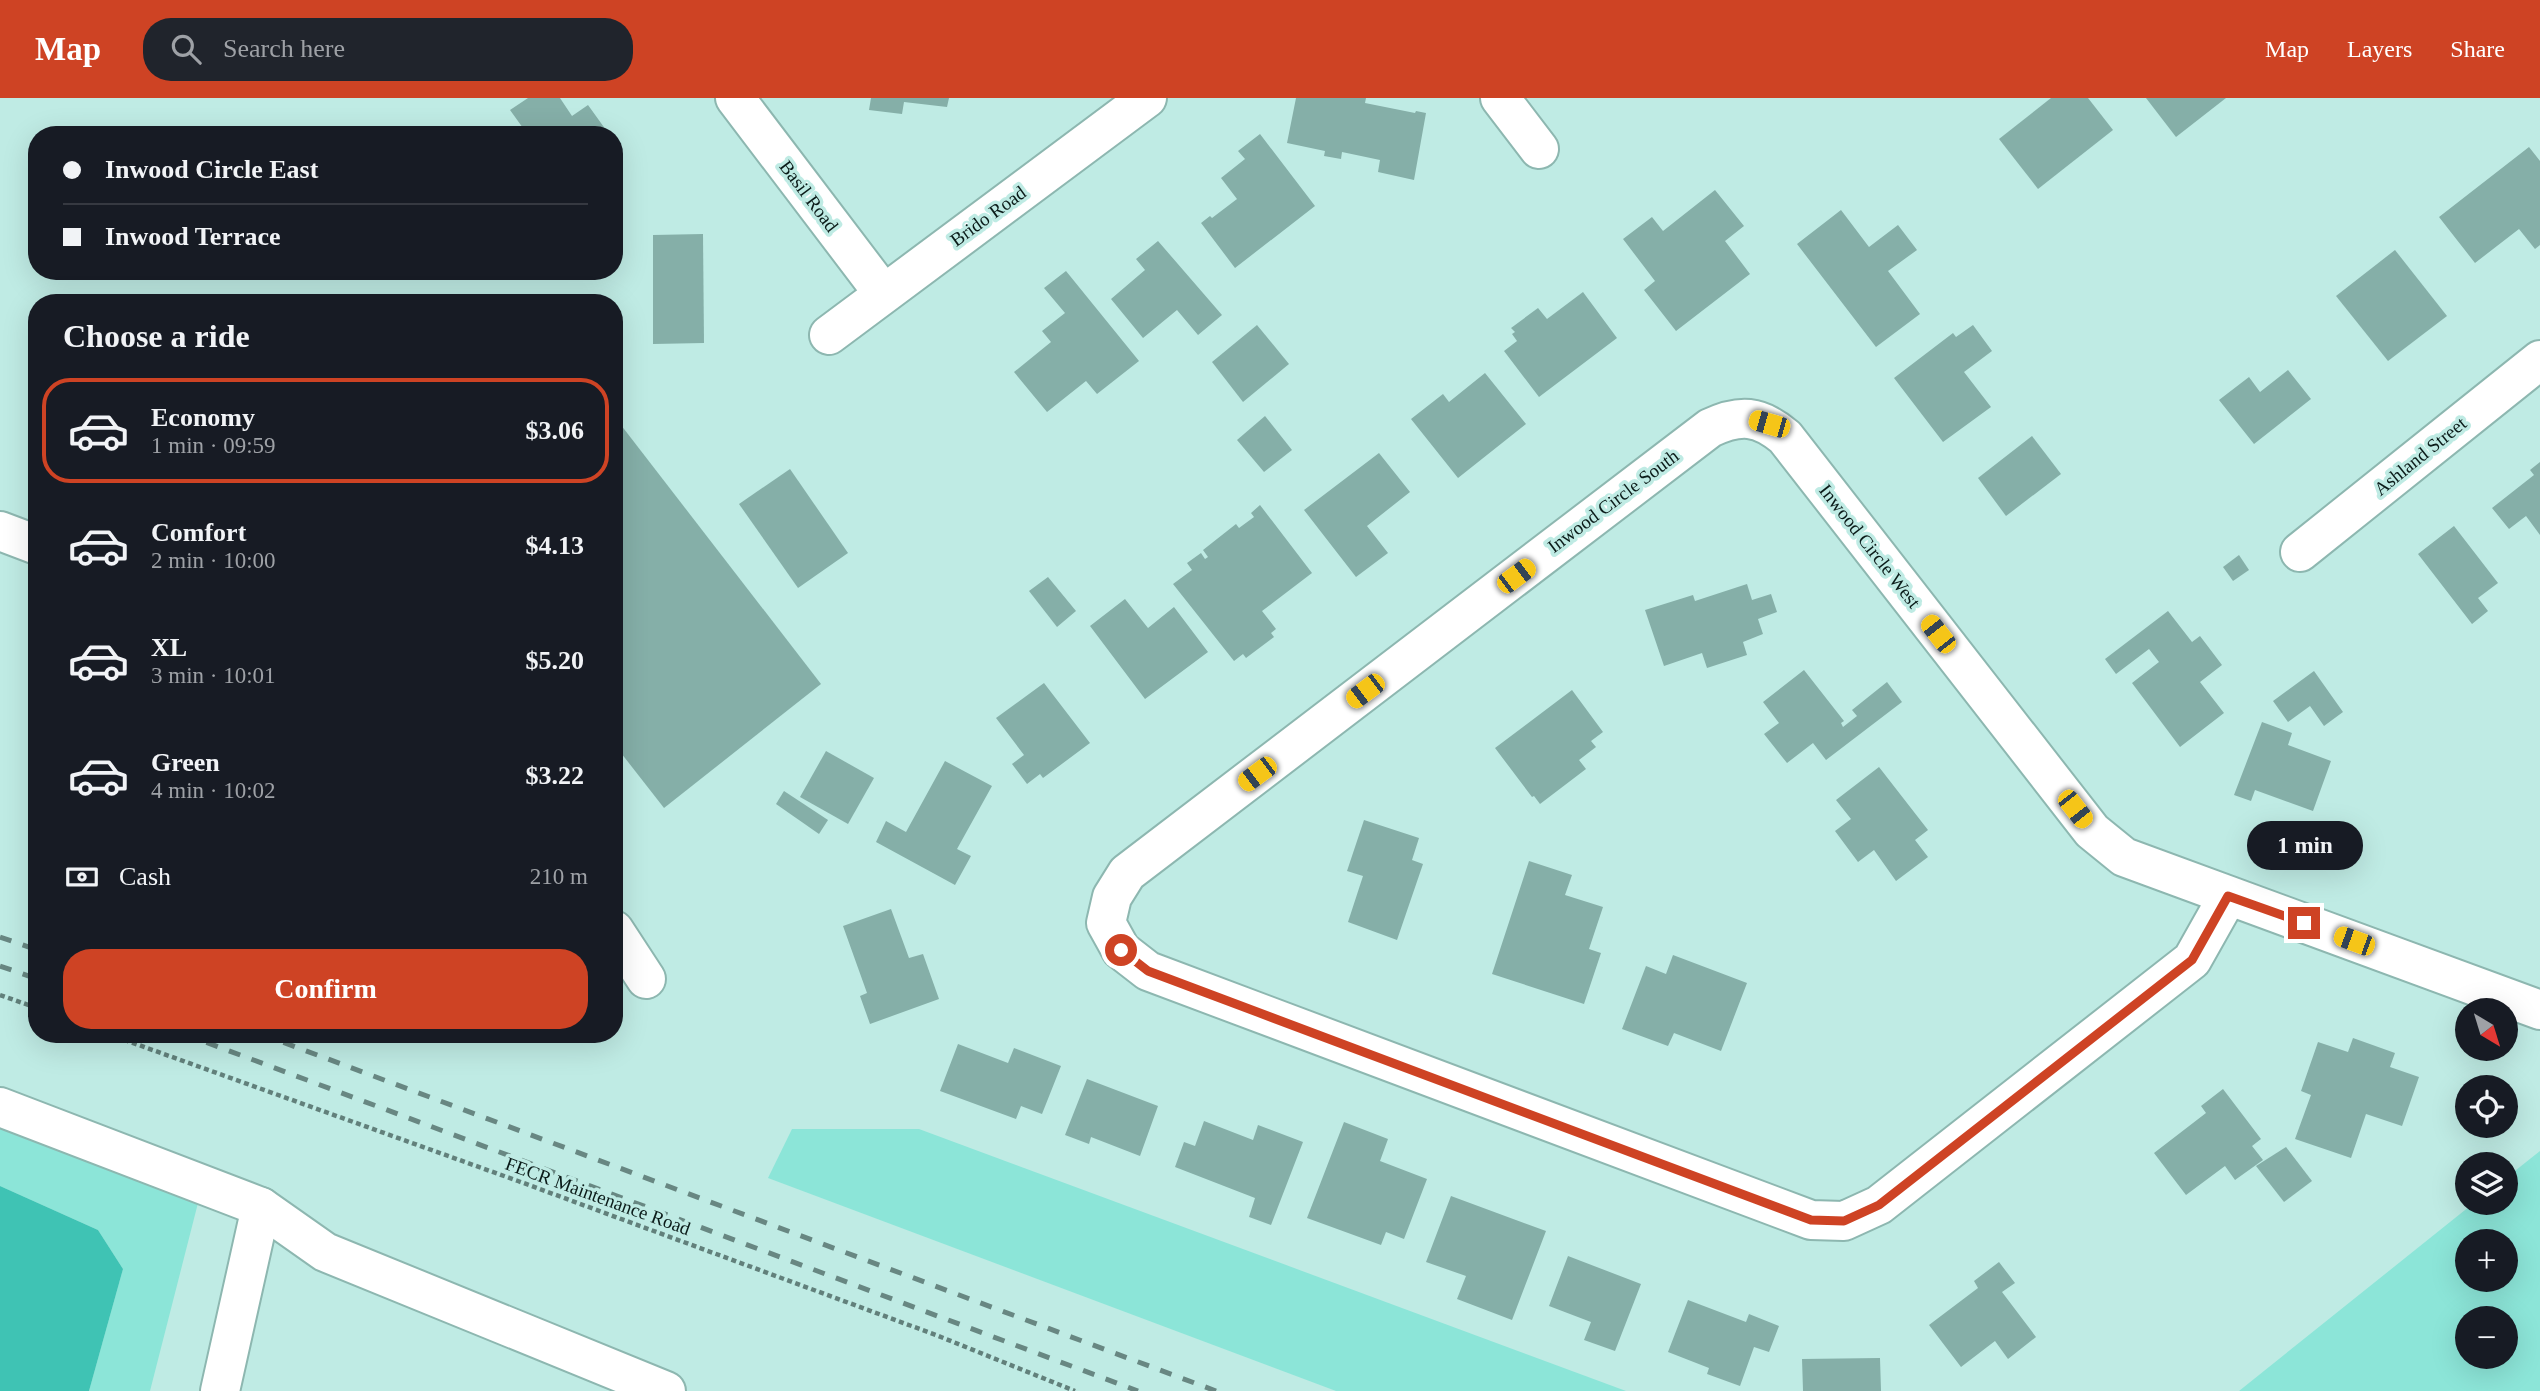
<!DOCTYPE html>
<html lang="en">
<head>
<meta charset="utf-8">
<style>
	body { margin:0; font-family:"Times New Roman",serif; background:#20242c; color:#f1f3f6; height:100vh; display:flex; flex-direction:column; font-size:26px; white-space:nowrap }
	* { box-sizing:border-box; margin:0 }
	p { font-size:23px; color:#9ea1a6 }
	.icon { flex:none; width:38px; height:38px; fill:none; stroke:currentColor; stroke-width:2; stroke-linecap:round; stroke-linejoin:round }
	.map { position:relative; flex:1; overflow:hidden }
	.details { position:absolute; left:28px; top:196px; width:595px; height:749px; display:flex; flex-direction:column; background:#171b24; border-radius:28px; box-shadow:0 7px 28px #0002 }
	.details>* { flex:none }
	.top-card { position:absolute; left:28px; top:28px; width:595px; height:154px; border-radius:28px; box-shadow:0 7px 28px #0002; display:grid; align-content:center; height:154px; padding:0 35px; background:#171b24 }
	.needle { width:46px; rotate:142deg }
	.tools { position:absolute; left:2455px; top:900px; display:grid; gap:14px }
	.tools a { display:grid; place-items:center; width:63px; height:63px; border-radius:50%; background:#171b24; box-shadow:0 7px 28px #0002; font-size:35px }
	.end { position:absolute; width:32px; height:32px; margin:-16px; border:9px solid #ce4324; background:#fff; box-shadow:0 0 0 4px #fff }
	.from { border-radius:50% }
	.bubble { position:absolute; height:49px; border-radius:24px; background:#171b24; box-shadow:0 7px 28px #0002; font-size:23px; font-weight:700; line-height:49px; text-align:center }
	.car { position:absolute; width:21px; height:42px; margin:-21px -10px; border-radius:9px; box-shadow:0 0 5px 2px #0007; background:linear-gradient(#f5c518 24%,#345 0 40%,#f5c518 0 76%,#345 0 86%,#f5c518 0) }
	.top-card b { display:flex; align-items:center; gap:24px; height:66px; font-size:26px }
	.top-card b+b { border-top:2px solid #363941 }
	.top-card i { width:18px; height:18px; background:#f1f3f6 }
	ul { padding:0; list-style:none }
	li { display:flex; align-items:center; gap:21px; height:105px; margin:0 14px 10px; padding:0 21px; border:4px solid transparent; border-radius:28px }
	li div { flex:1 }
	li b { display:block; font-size:26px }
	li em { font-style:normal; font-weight:700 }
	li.current { border-color:#ce4324 }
	li>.icon { width:63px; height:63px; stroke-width:1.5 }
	h2 { padding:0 35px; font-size:32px; line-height:84px }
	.pay { display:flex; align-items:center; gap:18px; height:77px; padding:0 35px; font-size:26px }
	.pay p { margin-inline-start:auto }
	.button { display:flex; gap:14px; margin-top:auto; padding:14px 35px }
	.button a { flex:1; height:80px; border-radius:28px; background:#ce4324; color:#fff; font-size:28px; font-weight:700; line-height:80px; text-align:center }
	header { display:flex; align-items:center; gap:42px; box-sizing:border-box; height:98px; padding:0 35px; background:#ce4324; color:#fff }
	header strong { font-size:33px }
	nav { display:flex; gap:38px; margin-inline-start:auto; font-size:24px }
	.search { width:490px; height:63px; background:#20242c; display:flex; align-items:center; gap:18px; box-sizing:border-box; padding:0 24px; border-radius:28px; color:#9ea1a6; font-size:26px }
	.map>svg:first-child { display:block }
</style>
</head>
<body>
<header>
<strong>Map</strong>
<div class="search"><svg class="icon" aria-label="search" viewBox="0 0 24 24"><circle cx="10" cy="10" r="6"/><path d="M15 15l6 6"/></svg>Search here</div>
<nav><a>Map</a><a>Layers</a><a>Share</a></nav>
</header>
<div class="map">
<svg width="2540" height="1293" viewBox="0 0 2540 1293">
	<rect width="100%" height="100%" fill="#bfebe4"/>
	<g fill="#8ce5d8" fill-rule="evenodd">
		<path d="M0 1029 198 1105 150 1293H89L123 1171 98 1132 0 1088Z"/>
		<path d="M792 1031H919L1626 1293H1336L768 1080Z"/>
		<path d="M2540 1053V1293H2239L2475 1104H2506V1080ZM2468 1143H2506V1181H2468ZM2468 1220H2506V1258H2468Z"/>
	</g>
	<path fill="#3fc3b4" d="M0 1088 98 1132 123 1171 89 1293H0Z"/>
	<g fill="#85afa8">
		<path d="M528 0H560L572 18 588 7 606 32 600 37H528L510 12Z"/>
		<path d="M871 0H949L947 9 904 4 902 16 869 12Z"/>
		<path d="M1296 0H1366L1365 5 1415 15 1416 13 1426 15 1414 82 1378 74 1380 62 1342 54 1341 61 1324 58 1325 53 1287 45Z"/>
		<path d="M2051 0H2088L2113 32 2038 91 1999 41Z"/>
		<path d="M2146 0H2226L2176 39Z"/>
		<path d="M1260 36 1315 108 1235 170 1201 125 1210 118 1212 120 1237 101 1221 80 1245 61 1238 53Z"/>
		<path d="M2529 49 2540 63V147L2535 151 2519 131 2475 165 2439 119Z"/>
		<path d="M1715 92 1744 128 1725 143 1750 176 1676 233 1644 192 1655 183 1623 141 1652 119 1663 133Z"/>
		<path d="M1841 112 1869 149 1898 127 1917 152 1888 173 1920 216 1876 249 1797 146Z"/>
		<path d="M703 136 704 245 653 246V137Z"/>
		<path d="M1158 143 1222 217 1198 237 1177 212 1143 240 1111 201 1145 172 1136 161Z"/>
		<path d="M2395 152 2447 218 2388 263 2336 198Z"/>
		<path d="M1066 173 1139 263 1097 296 1086 283 1047 314 1014 274 1051 244 1042 233 1065 215 1044 190Z"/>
		<path d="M1583 194 1617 240 1539 299 1504 253 1517 243 1512 236 1515 234 1511 230 1538 210 1547 221Z"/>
		<path d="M1257 227 1289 266 1243 304 1212 264Z"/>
		<path d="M1973 227 1992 253 1964 274 1991 309 1943 344 1894 280 1953 235 1956 239Z"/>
		<path d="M2288 272 2311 301 2254 346 2219 302 2249 279 2260 294Z"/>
		<path d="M1485 275 1526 326 1458 380 1411 321 1443 296 1449 304Z"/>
		<path d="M614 318 821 586 664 710 614 646Z"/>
		<path d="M1265 318 1292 352 1264 374 1237 342Z"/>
		<path d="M2032 338 2061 376 2006 418 1978 380Z"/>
		<path d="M1379 355 1410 394 1367 428 1388 455 1356 479 1304 412Z"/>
		<path d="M2540 364V437L2526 418 2509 431 2492 410 2534 377 2530 372Z"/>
		<path d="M790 371 848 455 798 490 739 406Z"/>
		<path d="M1260 407 1312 475 1262 513 1276 531 1271 535 1274 539 1246 560 1243 556 1234 563 1173 486 1192 472 1187 465 1201 455 1205 461 1208 459 1203 452 1236 426 1239 430 1254 419 1251 415Z"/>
		<path d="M2454 428 2498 485 2478 500 2488 513 2472 526 2418 456Z"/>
		<path d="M2239 457 2249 472 2233 483 2223 469Z"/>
		<path d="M1048 479 1076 513 1057 529 1029 493Z"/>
		<path d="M1747 486 1752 502 1771 496 1777 514 1758 521 1763 536 1743 544 1747 557 1707 570 1702 555 1664 568 1645 512 1693 497 1695 503Z"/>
		<path d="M1125 501 1148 530 1174 509 1208 554 1145 601 1090 528Z"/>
		<path d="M2168 513 2192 544 2200 538 2222 567 2200 584 2224 615 2180 649 2132 585 2159 564 2149 551 2116 576 2105 561Z"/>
		<path d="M1804 572 1844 623 1841 625 1843 629 1857 618 1852 612 1887 584 1902 604 1826 662 1813 645 1787 665 1764 636 1779 625 1763 604Z"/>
		<path d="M2314 573 2343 614 2324 628 2310 608 2288 624 2273 603Z"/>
		<path d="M1044 585 1090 645 1043 680 1040 676 1027 686 1012 666 1024 657 996 620Z"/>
		<path d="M1572 592 1603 634 1591 643 1596 649 1579 662 1586 671 1540 706 1534 698 1532 699 1495 650Z"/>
		<path d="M2262 624 2292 635 2288 647 2331 663 2313 713 2255 692 2251 703 2234 697Z"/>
		<path d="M826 653 874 680 848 726 800 699Z"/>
		<path d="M945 663 992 688 957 751 971 758 955 787 876 744 886 723 906 734Z"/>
		<path d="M1879 669 1928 732 1915 742 1928 759 1896 783 1874 752 1858 764 1835 733 1851 721 1836 702Z"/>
		<path d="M784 693 828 722 819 736 776 706Z"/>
		<path d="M1364 722 1419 740 1412 762 1423 766 1397 842 1348 824 1363 778 1347 773Z"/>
		<path d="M1529 763 1572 777 1565 797 1603 809 1589 851 1601 855 1584 906 1492 876Z"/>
		<path d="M891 811 909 860 923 856 939 901 870 926 860 898 867 895 843 828Z"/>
		<path d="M1673 857 1747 885 1721 953 1674 935 1668 948 1622 931 1646 868 1666 876Z"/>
		<path d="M2353 940 2395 955 2390 969 2419 979 2402 1028 2366 1016 2351 1060 2295 1041 2311 997 2301 993 2318 944 2348 954Z"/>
		<path d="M958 946 1008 965 1014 950 1061 968 1042 1016 1021 1008 1016 1021 940 993Z"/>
		<path d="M1087 981 1158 1008 1140 1058 1091 1039 1089 1046 1065 1037Z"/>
		<path d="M2223 991 2261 1041 2252 1048 2263 1062 2235 1082 2225 1068 2186 1097 2154 1055 2206 1015 2201 1008Z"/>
		<path d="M1204 1023 1253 1042 1258 1027 1303 1044 1271 1127 1249 1119 1255 1100 1175 1069 1184 1044 1195 1048Z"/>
		<path d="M1344 1024 1388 1041 1380 1063 1427 1081 1404 1141 1386 1134 1381 1147 1307 1120Z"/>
		<path d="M2286 1049 2312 1083 2284 1104 2256 1068Z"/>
		<path d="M1451 1098 1546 1133 1512 1222 1457 1201 1466 1178 1426 1164Z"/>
		<path d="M1568 1158 1641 1186 1615 1253 1584 1242 1591 1224 1549 1208Z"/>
		<path d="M1999 1164 2015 1185 2002 1194 2036 1239 2008 1261 1995 1243 1961 1269 1929 1227 1978 1190 1974 1183Z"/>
		<path d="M1688 1202 1746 1224 1749 1216 1779 1228 1769 1254 1754 1249 1740 1288 1707 1276 1709 1270 1668 1254Z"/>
		<path d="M1880 1260 1881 1293H1803L1802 1261Z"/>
	</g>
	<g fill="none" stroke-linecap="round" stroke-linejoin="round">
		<g stroke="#8db7b0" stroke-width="42">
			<g id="minor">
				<path d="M735 0 883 195"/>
				<path d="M1500 0 1539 51"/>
				<path d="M829 237 1147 0"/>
				<path d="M0 433 37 447"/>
				<path d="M2300 454 2540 262"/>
				<path d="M2228 798 2192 862 1879 1107 1844 1123 1811 1122 1148 873 1121 852 1106 825 1112 799 1127 775 1710 330C1740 316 1759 317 1785 339L2092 733 2124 759 2540 912"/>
				<path d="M614 832 646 881"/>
				<path d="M0 1009 261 1109 325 1154 666 1293"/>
				<path d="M220 1293 261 1109"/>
			</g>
		</g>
		<g stroke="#62807b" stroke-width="4.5" stroke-dasharray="5 3.5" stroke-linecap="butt">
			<path d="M0 897 37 910"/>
			<path d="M108 936 518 1083 936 1237 1075 1293"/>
		</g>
		<use href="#minor" stroke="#fff" stroke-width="38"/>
		<g stroke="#688782" stroke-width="5" stroke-dasharray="12 12" stroke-linecap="butt">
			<path d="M0 839 37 852"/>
			<path d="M0 868 37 881"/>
			<path d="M184 936 1138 1293"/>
			<path d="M261 936 1216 1293"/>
		</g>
	</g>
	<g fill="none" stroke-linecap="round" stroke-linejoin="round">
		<path stroke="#ce4324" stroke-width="9" d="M1121 852 1148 873 1811 1122 1844 1123 1879 1107 2192 862 2228 798 2304 825"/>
	</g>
	<g text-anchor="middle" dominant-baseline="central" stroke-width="7" stroke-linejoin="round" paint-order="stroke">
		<g font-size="19" fill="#0b1b19" stroke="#bfebe4">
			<text transform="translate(809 98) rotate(53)">Basil Road</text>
			<text transform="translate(988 118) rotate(-36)">Brido Road</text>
			<text transform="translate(2420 358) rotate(-39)">Ashland Street</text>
			<text transform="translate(1613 403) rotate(-37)">Inwood Circle South</text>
			<text transform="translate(1870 448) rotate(52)">Inwood Circle West</text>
			<text transform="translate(598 1098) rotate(20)">FECR Maintenance Road</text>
		</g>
	</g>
</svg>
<div class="tools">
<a><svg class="needle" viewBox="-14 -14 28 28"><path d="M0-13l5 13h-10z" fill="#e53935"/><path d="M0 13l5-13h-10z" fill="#9ea1a6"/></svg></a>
<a><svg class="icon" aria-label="locate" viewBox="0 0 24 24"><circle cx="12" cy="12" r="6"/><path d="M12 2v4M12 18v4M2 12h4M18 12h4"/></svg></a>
<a><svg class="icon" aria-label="layers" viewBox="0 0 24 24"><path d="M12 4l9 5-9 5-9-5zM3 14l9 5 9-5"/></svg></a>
<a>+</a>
<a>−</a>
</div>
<i class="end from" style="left:1121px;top:852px"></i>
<i class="end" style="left:2304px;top:825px"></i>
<div class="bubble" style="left:2247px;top:723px;width:116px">1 min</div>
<i class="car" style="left:1769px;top:326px;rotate:286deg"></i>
<i class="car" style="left:1516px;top:478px;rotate:53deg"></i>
<i class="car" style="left:1938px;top:536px;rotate:322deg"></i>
<i class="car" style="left:1365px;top:593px;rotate:233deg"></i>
<i class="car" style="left:1257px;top:676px;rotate:233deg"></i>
<i class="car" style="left:2075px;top:711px;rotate:142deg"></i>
<i class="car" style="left:2354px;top:843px;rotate:290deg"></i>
<div class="top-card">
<b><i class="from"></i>Inwood Circle East</b>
<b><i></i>Inwood Terrace</b>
</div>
<section class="details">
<h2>Choose a ride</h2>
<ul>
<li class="current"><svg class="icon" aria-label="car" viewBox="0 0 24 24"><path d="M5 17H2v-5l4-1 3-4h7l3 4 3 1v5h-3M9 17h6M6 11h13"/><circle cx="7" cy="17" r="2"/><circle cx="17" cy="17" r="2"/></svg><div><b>Economy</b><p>1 min · 09:59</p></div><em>$3.06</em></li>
<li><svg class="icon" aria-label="car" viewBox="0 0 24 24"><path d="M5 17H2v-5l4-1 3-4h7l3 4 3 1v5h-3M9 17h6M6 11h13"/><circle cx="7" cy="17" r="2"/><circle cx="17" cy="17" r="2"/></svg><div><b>Comfort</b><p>2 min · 10:00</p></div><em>$4.13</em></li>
<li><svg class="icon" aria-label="car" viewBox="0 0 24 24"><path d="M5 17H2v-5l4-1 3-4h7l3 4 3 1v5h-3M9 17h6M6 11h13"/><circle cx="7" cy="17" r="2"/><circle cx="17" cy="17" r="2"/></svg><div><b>XL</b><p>3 min · 10:01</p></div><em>$5.20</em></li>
<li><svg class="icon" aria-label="car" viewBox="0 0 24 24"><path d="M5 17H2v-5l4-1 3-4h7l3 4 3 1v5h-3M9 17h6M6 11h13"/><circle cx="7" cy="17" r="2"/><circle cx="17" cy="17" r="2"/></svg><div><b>Green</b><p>4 min · 10:02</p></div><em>$3.22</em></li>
</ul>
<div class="pay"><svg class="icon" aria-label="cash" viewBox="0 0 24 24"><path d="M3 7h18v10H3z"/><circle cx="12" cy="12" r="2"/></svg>Cash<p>210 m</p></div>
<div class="button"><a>Confirm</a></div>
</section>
</div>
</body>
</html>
